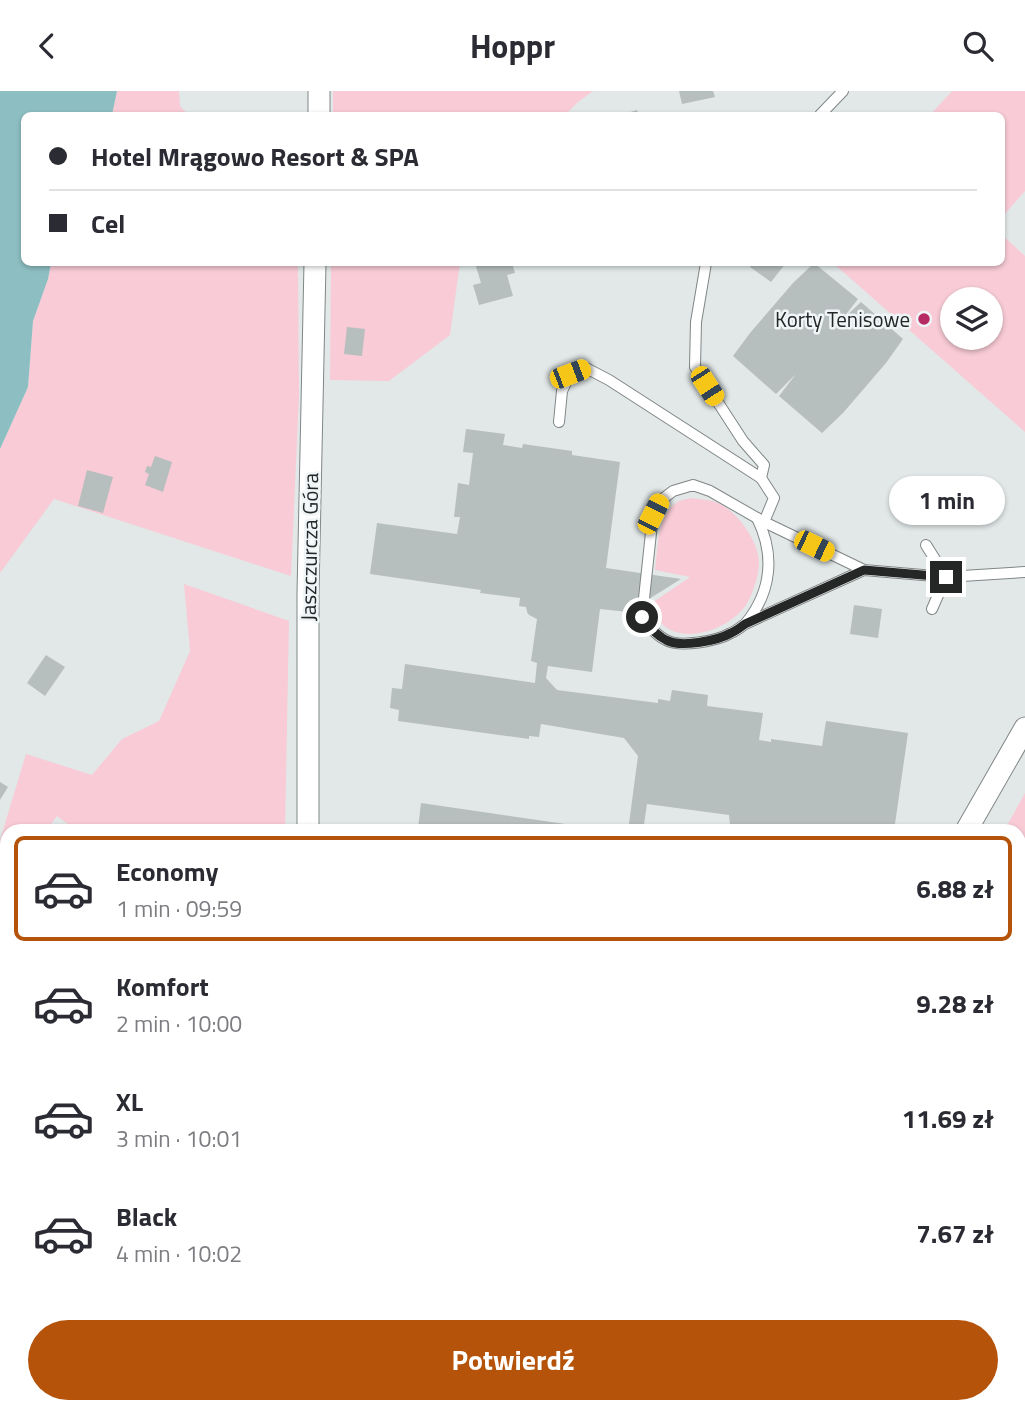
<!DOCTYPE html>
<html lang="pl">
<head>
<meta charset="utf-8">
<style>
	body { margin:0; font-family:"Titillium Web",sans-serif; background:#f2f2f3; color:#2b2b33; height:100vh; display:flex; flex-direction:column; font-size:26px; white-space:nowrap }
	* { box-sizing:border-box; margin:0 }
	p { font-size:23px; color:#7c7c81 }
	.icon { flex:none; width:38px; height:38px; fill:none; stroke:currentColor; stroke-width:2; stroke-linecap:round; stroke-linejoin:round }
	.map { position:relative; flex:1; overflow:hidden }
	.panel { position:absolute; left:0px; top:733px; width:1026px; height:590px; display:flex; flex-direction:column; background:#fff; border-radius:21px 21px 0 0; box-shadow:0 2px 5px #0004 }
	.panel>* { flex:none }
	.guide { position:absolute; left:21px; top:21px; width:984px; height:154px; border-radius:10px; box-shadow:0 2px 5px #0004; display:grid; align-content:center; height:154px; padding:0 28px; background:#fff }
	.tools { position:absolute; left:940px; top:196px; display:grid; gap:14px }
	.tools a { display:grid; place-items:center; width:63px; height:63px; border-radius:50%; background:#fff; box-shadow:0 2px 5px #0004; font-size:35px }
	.end { position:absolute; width:32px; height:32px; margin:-16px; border:9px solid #252727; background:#fff; box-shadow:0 0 0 4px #fff }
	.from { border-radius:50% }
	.bubble { position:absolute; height:49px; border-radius:24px; background:#fff; box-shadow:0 2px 5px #0004; font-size:23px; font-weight:700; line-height:49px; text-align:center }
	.car { position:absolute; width:21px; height:42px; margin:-21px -10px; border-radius:9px; box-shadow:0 0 5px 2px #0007; background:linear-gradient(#f5c518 24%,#345 0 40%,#f5c518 0 76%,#345 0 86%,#f5c518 0) }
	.guide b { display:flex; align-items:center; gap:24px; height:66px; font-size:26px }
	.guide b+b { border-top:2px solid #e1e1e2 }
	.guide i { width:18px; height:18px; background:#2b2b33 }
	ul { padding:12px 0 0; list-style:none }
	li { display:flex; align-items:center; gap:21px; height:105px; margin:0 14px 10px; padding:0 14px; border:4px solid transparent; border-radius:10px }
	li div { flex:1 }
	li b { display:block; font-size:26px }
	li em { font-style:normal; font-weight:700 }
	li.on { border-color:#b45309 }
	li>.icon { width:63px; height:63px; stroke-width:1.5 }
	.button { display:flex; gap:14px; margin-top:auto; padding:14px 28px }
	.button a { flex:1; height:80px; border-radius:42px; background:#b45309; color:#fff; font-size:28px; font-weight:700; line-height:80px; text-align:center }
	header { display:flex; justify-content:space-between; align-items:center; height:91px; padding:0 28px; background:#fff; font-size:32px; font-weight:700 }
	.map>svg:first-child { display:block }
</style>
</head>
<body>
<header><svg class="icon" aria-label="back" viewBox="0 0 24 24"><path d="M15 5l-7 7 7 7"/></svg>Hoppr<svg class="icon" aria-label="search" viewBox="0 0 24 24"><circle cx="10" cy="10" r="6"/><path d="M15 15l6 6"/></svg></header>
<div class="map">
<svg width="1025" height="1322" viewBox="0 0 1025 1322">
	<rect width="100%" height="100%" fill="#e2e8e8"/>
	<g fill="#f8cbd6" fill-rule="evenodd">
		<path d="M117 0H179L180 15 188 24H112Z"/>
		<path d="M333 0H593L578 11 565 24H333Z"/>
		<path d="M952 0H1025V100L1003 125 1001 123V24H930Z"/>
		<path d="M1001 143 1025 165V341L833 172H1001ZM952 208H990V247H952Z"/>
		<path d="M51 172H298L299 304 291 485 54 408 0 482V358L28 296 33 230 48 188Z"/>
		<path d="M331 172H460L450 244 389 290 330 289Z"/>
		<path d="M692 407C700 408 711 409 718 412 738 421 759 451 759 472 759 485 751 509 743 518 725 540 677 556 658 528 655 524 654 517 652 512L690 486 655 479C658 458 657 425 676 412 680 409 687 408 692 407Z"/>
		<path d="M184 493 289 530 285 740H77L57 725 46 740H7V768L0 761V749L26 663 92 684 122 648 159 630 190 560Z"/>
		<path d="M1025 702V786L1019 779 1018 740H1004Z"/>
		<path d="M105 1316H190L186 1322H109Z"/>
		<path d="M250 1316H505L509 1322H245Z"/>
		<path d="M561 1316H673L671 1322H565Z"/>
	</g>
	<path fill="#8dbfc2" d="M0 0H117L112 24H24V172H51L48 188 33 230 28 296 0 358Z"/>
	<g fill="#b7bebe">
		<path d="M679 0H713L715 6 682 13Z"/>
		<path d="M637 19 639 24H621Z"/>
		<path d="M475 172H512L515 182 507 184 513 205 479 214 473 194 481 192Z"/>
		<path d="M753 172H786L771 191 750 176Z"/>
		<path d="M814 172 858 208 840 231 861 211 903 248 886 272 843 322 822 342 779 305 796 283 776 303 733 265 750 242 793 192Z"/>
		<path d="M347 236 365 238 362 265 344 263Z"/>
		<path d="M466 338 505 343 503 354 522 357 523 353 572 360V364L620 371 606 477 681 488 628 521 600 518 592 581 548 575 546 587 557 599 658 612V608L670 610 672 599 708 604 707 615 763 622 759 649 771 651V648L822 655 826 630 908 642 894 740H732L730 734 729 724 647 713 643 740H628L638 665 624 647 541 633 539 646 529 645V648L398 630 399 619 390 617 392 597 402 598 405 573 535 592 537 572 531 570 537 528 529 524 527 521 526 516 519 515 520 507 480 502 481 499 370 483 377 432 457 443 460 426H454L458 392 469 394 473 362 463 361Z"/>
		<path d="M155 365 172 371 163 401 145 394 149 383 145 381 147 375 151 376Z"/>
		<path d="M87 379 113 386 103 422 78 415Z"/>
		<path d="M854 514 882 518 878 547 850 543Z"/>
		<path d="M46 564 65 576 45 605 27 592Z"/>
		<path d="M0 691 8 696 0 709Z"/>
		<path d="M421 712 607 739 606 740H408L409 736 418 737Z"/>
		<path d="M1025 1009V1032L1018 1024V1014Z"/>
		<path d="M0 1301H5L7 1305V1316H11L10 1318 13 1322H0Z"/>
		<path d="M791 1316H832L826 1322H798Z"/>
	</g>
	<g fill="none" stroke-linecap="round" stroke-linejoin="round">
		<g stroke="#808686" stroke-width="12">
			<g id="service">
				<path d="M820 24 843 0"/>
				<path d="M706 172 696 231 695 276 743 350 764 374 761 387"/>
				<path d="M559 331 562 300 570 283 586 277 609 289 761 387 774 407 764 431"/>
				<path d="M926 454 946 486 932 518"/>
				<path d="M864 479 745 533C741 536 736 540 731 542 717 550 680 557 666 549 655 544 649 534 642 526L653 423 660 410 673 400 693 394 710 400 764 431 864 479 946 486 1025 481"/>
				<path d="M746 532C772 500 775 463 757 427"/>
				<path d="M0 772 7 777"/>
				<path d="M0 971 7 966"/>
				<path d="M0 1256 7 1265"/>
				<path d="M45 1316 49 1322"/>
				<path d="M211 1322 216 1316"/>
			</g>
		</g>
		<g stroke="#808686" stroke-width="23">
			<g id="minor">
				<path d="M319 24V0"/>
				<path d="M308 740V502L315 172"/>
				<path d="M966 740 1025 637"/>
				<path d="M532 1316 535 1322"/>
				<path d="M686 1322 688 1316"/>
			</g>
		</g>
		<use href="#service" stroke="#fff" stroke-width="10"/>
		<use href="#minor" stroke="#fff" stroke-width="21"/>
	</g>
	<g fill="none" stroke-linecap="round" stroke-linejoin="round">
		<path stroke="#252727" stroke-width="9" d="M642 526C649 534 655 544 666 549 680 557 717 550 731 542 736 540 741 536 745 533L864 479 946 486"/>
	</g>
	<circle fill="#b62b63" stroke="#eff5f6" stroke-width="2.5" cx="924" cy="228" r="7"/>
	<g text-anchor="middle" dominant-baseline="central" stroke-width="5" stroke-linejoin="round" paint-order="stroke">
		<g font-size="21" fill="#252727" stroke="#eff5f6" text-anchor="end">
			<text x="910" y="228">Korty Tenisowe</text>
		</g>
		<g font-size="21" fill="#252727" stroke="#eff5f6">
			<text transform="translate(309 456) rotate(-89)">Jaszczurcza Góra</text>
		</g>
	</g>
</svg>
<div class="tools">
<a><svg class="icon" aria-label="layers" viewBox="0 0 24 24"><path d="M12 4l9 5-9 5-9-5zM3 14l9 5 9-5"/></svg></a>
</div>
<i class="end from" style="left:642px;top:526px"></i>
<i class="end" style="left:946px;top:486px"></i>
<div class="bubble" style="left:889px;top:385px;width:116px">1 min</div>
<i class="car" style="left:570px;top:283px;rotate:69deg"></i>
<i class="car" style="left:707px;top:295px;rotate:147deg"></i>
<i class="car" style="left:653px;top:423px;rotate:27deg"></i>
<i class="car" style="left:814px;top:455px;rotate:116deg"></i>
<div class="guide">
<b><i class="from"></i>Hotel Mrągowo Resort &amp; SPA</b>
<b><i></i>Cel</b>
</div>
<section class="panel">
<ul>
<li class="on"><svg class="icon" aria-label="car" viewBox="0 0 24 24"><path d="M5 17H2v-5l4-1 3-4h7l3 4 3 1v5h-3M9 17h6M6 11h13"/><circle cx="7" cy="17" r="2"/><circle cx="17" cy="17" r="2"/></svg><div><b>Economy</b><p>1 min · 09:59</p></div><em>6.88 zł</em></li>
<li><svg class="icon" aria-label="car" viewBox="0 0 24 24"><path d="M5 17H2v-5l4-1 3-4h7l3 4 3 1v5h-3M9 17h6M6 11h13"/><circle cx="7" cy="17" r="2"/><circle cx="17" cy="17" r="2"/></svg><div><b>Komfort</b><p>2 min · 10:00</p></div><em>9.28 zł</em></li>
<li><svg class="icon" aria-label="car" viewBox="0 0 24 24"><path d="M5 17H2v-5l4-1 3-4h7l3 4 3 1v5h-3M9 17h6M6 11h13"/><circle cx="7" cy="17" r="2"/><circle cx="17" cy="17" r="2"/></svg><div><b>XL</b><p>3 min · 10:01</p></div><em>11.69 zł</em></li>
<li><svg class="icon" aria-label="car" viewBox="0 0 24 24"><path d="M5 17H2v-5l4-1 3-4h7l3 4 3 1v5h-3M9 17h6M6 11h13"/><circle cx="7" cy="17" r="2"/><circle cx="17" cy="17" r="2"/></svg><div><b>Black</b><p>4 min · 10:02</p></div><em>7.67 zł</em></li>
</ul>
<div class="button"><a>Potwierdź</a></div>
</section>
</div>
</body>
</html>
